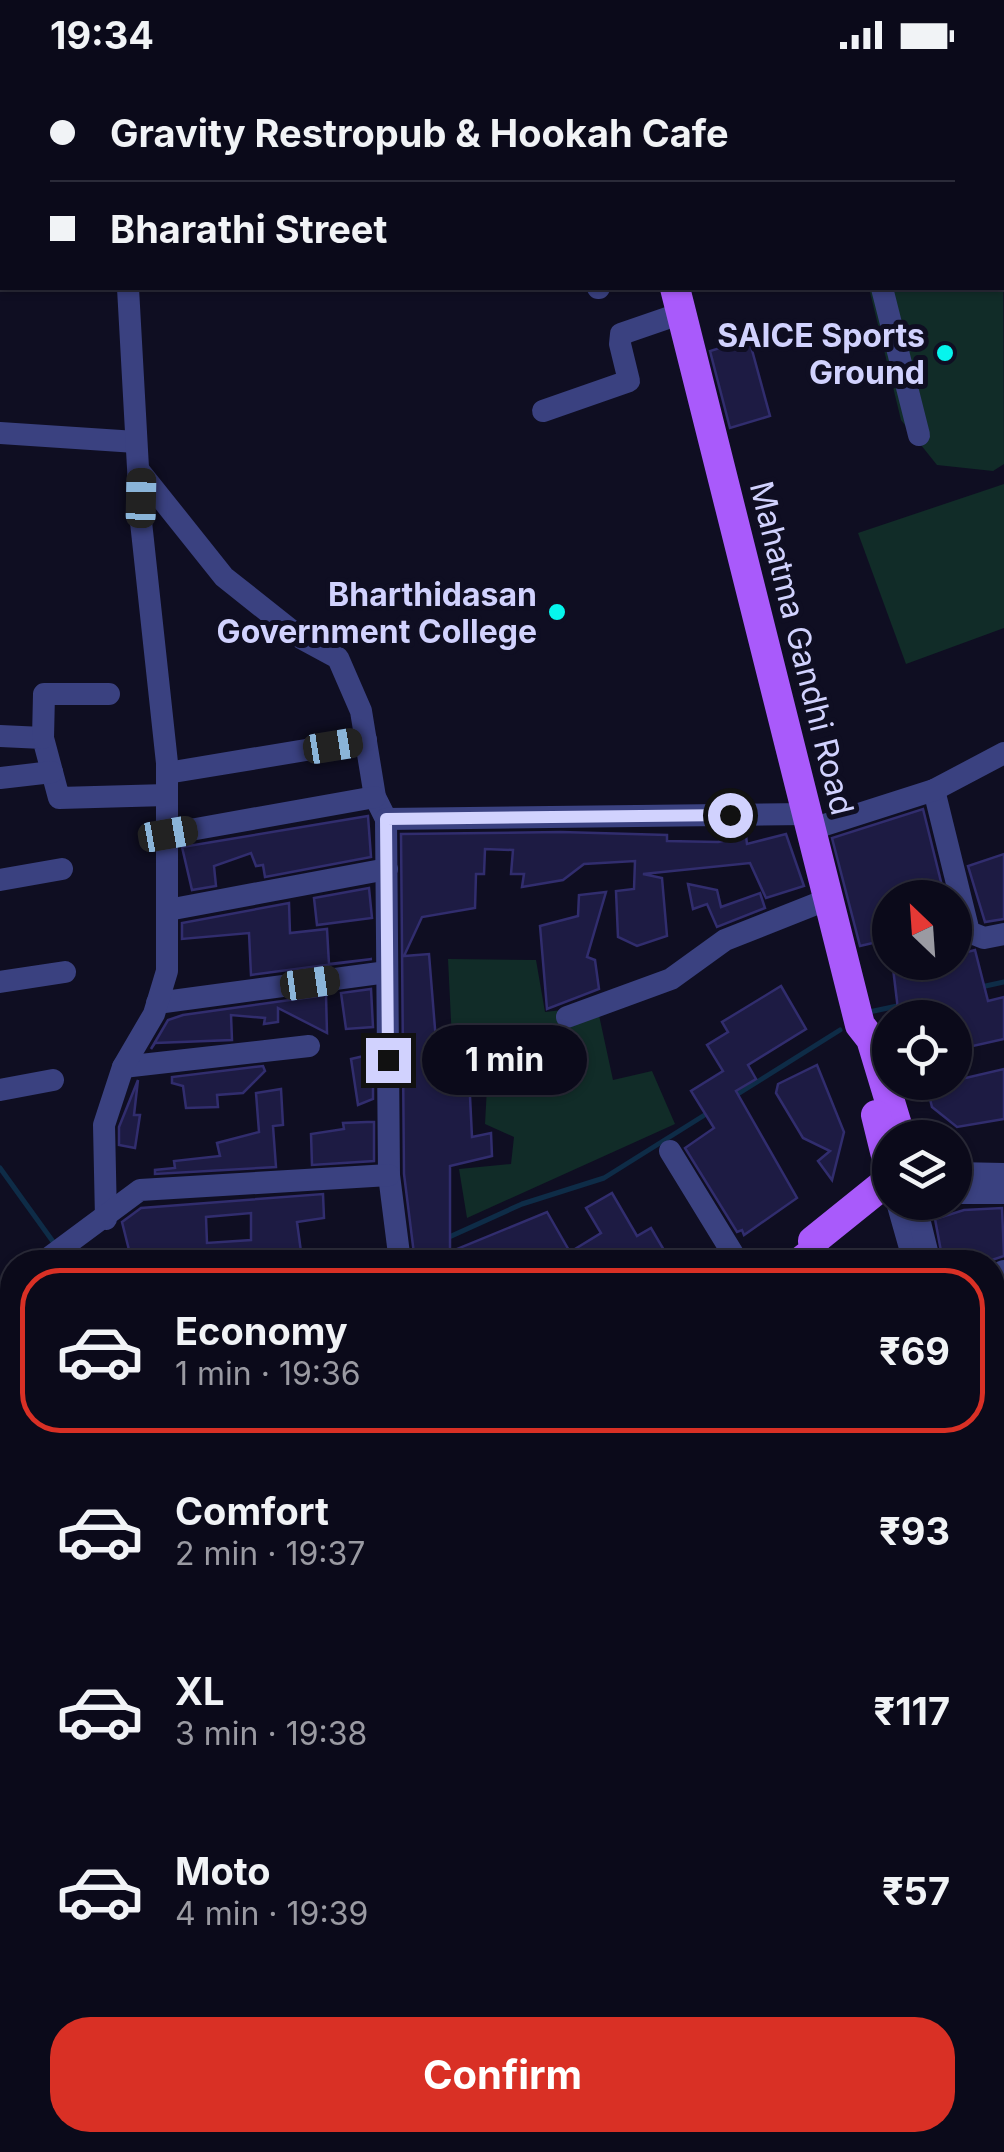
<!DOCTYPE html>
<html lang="en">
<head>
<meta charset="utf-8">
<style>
	body { margin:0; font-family:Inter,sans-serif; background:#191827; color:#f1f3f6; height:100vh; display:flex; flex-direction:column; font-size:38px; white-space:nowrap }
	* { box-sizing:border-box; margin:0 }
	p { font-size:32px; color:#9a9aa2 }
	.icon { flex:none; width:55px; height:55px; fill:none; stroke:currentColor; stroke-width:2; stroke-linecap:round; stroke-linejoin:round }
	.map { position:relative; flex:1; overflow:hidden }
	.panel { position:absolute; left:0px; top:1180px; width:1005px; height:902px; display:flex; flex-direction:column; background:#0b0a1a; border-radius:40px 40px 0 0; box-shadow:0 2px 8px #0004,0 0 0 2px #2b2b39 }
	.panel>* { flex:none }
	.hud { position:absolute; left:0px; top:0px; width:1005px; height:220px; box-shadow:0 2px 8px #0004,0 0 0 2px #2b2b39; display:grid; align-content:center; height:220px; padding:0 50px; background:#0b0a1a }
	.needle { width:65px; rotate:335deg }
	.controls { position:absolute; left:872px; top:810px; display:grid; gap:20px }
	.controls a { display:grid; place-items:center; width:100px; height:100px; border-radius:50%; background:#0b0a1a; box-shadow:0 2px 8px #0004,0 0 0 2px #2b2b39; font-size:50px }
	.end { position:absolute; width:45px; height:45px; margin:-22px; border:12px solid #d1d2fe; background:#111; box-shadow:0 0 0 5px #111 }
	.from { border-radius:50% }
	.bubble { position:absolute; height:70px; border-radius:35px; background:#0b0a1a; box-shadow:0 2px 8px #0004,0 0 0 2px #2b2b39; font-size:32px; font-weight:700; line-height:70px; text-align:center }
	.car { position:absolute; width:30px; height:60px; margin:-30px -15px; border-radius:12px; box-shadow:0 0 8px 2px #0007; background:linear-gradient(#222 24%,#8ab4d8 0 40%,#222 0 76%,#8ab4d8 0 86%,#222 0) }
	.hud b { display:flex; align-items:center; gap:35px; height:95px; font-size:38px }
	.hud b+b { border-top:2px solid #2b2b39 }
	.hud i { width:25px; height:25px; background:#f1f3f6 }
	ul { padding:18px 0 0; list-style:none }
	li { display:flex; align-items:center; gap:30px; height:165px; margin:0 20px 15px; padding:0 30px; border:5px solid transparent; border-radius:40px }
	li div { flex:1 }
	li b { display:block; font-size:38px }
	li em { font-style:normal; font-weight:700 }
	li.on { border-color:#d93025 }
	li>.icon { width:90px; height:90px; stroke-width:1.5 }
	.primary-button { display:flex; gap:20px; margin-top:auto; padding:20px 50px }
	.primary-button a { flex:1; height:115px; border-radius:40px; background:#d93025; color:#fff; font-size:40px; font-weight:700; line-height:115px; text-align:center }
	.status { display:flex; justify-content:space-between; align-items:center; height:70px; padding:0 50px; background:#0b0a1a; direction:ltr }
	.status svg { height:28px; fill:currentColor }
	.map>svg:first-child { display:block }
</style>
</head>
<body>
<div class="status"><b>19:34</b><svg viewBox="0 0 49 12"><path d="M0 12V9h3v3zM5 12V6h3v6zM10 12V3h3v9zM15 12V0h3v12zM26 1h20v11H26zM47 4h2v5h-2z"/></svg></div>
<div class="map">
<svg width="1004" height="2082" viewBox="0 0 1004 2082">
	<rect width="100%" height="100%" fill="#0f0e22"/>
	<g fill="#112c28">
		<path d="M1003 151 1004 394 993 401 937 395 901 350 869 218H1002Z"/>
		<path d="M1004 414V558L906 594 858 463Z"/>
		<path d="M448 889 536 890 545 942 597 936 613 1010 652 1001 675 1054 467 1148 459 1099 511 1094 514 1067 485 1054 488 999 453 991Z"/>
	</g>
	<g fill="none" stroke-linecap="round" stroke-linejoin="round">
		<g stroke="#0e2c47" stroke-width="5">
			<path d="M981 917 1004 912"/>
			<path d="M869 942 902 935"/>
			<path d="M733 1027 840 960"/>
			<path d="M0 1098 54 1173"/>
			<path d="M447 1168 522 1134 604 1108 711 1041"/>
			<path d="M66 1184 75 1192"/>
			<path d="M374 1192 395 1187"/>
		</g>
	</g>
	<g fill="#1d1b43" stroke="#312d6e" stroke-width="2.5" fill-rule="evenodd">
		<path d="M749 269 770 346 730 358 710 281Z"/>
		<path d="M923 739 945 828H890V869L860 876 832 768Z"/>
		<path d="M368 746 371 787 265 807 263 795 256 796 251 783 214 796 216 816 192 820 182 777Z"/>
		<path d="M561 762 667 765V771L718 772 746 766 747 774 786 764 804 816 766 828 750 793 643 804 662 808 667 866 637 876 618 867 616 821 634 819 635 791 584 794 563 810 522 817 524 804H511L513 780 485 779 484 804H476L475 838 422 847 404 886 429 884 436 971H430L429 1005H437V1010L469 1006 472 1067 491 1063 492 1086 450 1096V1182L547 1142 570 1182 601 1163 586 1138 612 1123 637 1166 651 1158 671 1192H415L404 1104 401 764Z"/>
		<path d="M1004 784V849L985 852 968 796Z"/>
		<path d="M688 814 717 820 721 837 760 823 765 838 717 857 707 834 693 839Z"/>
		<path d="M369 818 372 848 317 855 314 828Z"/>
		<path d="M606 822 587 887 595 890 599 919 547 939 540 856 578 846 579 825Z"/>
		<path d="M289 833 290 863 327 859 329 894 372 889 251 905 249 863 182 869V853Z"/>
		<path d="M975 880 988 931 1004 927V969L955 980V948H899L893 898 955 892V885Z"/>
		<path d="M781 916 806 959 748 995 756 1009 736 1021 797 1128 744 1165 742 1160 737 1162 685 1078 714 1058 691 1021 723 1001 707 975 728 962 722 952Z"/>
		<path d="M371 919 373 957 346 959 341 923Z"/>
		<path d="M326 925 327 963 278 938V952L264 954 265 948 231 945 232 970 155 973 151 979 168 950 183 945Z"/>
		<path d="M364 986 373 1005V1029L358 1035 351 989Z"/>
		<path d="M817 995 844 1062 832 1110 818 1091 830 1081 803 1068 776 1023 778 1014Z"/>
		<path d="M263 996 265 1001 243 1023 217 1025 218 1037 186 1038 183 1016 172 1013V1007Z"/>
		<path d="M1004 999V1049L957 1057 932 1037 927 1017Z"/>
		<path d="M138 1010 134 1045H140L135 1078 119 1075V1057Z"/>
		<path d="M281 1019 283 1055 273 1056 276 1097 155 1104V1100L175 1098 174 1091 220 1086 217 1073 259 1062 256 1023Z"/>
		<path d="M367 1052H374V1091L312 1095 311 1064 344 1059 343 1053Z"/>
		<path d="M323 1124 324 1148 297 1152 302 1189 157 1192V1186L132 1192 122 1152 141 1138ZM251 1143V1170L207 1173 206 1147Z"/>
		<path d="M1002 1138 1004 1186 986 1192H943L935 1149 964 1140Z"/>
	</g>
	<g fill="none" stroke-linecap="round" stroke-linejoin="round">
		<g stroke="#3a4180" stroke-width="22">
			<path d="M236 0 237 2"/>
			<path d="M706 0V2"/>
			<path d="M794 0V2"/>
			<path d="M122 2V0"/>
			<path d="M1002 9 1004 16"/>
			<path d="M598 218H599"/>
			<path d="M882 218 919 365"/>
			<path d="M543 341 629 311 620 274 621 264 682 243"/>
			<path d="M0 363 136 372"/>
			<path d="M141 403 224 507 301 568 338 588 361 641 375 727 386 749 389 1105 400 1192"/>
			<path d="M0 666 43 668 59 728 167 725"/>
			<path d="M43 668 44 624H109"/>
			<path d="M167 703 366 670"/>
			<path d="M0 708 52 702"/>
			<path d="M934 720 969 862 984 868 1004 864"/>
			<path d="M386 749 807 744"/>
			<path d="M812 759 934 720 1004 683"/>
			<path d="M168 764 375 727"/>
			<path d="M0 810 62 799"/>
			<path d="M168 840 387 799"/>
			<path d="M0 912 65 902"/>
			<path d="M157 933 387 902"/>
			<path d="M567 947 671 909 725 870 826 830"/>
			<path d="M123 997 309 976"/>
			<path d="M0 1020 53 1010"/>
			<path d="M670 1081 738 1192"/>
			<path d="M955 1103 1004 1104"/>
			<path d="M955 1123H1004"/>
			<path d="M897 1132 914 1192"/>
			<path d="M915 1132 929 1189"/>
			<path d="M106 1149 104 1055 123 997 154 944 167 901V693L141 452 128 218"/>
			<path d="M43 1192 140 1120 389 1105"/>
			<path d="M992 1206 1004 1201"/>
			<path d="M992 1345 1004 1342"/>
			<path d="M0 1448 12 1447"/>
			<path d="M992 1465 1004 1514"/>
			<path d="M0 1546 12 1544"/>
			<path d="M992 1646 1004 1643"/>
			<path d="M0 1656 12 1654"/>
			<path d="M0 1740 12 1738"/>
			<path d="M992 1801 1004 1798"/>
			<path d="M0 1842 12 1846"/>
			<path d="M992 1957 1004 1954"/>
			<path d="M629 2070 632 2082"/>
			<path d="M0 2075 12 2016"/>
			<path d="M521 2082 570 2070"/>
		</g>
		<g stroke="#a95afb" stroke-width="30">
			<path d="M620 0V2"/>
			<path d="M675 218 860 955 871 969 901 1068"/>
			<path d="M876 1045 890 1102"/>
			<path d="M800 1192 814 1181 813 1171 890 1109"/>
			<path d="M239 2082 243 2070"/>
		</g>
	</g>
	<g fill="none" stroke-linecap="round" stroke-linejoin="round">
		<path stroke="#d1d2fe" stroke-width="12" d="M388 990 386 749 730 745"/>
	</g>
	<g fill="#06f5ed" stroke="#0f0e22" stroke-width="4">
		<circle cx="945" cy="283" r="10"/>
		<circle cx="557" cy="542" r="10"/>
	</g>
	<g text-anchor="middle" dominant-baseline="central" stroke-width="10" stroke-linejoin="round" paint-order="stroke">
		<g font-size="32" font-weight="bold" fill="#d1d2fe" stroke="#0f0e22" text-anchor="end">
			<text x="925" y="265">SAICE Sports<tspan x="925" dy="37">Ground</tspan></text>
			<text x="537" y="524">Bharthidasan<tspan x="537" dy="37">Government College</tspan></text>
		</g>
		<g font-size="32" fill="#d1d2fe" stroke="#0f0e22">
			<text transform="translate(802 578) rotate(76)">Mahatma Gandhi Road</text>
		</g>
	</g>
</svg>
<div class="controls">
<a><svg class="needle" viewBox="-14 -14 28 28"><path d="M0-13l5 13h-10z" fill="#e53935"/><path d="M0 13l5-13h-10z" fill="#9a9aa2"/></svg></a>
<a><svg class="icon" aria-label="locate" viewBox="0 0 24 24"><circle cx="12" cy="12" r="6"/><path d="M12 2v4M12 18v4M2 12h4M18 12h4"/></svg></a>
<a><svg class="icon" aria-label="layers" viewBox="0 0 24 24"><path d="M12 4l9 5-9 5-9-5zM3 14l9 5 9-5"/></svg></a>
</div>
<i class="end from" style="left:730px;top:745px"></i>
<i class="end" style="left:388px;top:990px"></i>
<div class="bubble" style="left:422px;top:955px;width:165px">1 min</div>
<i class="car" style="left:141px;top:428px;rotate:1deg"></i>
<i class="car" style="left:333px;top:676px;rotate:81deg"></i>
<i class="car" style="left:168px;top:764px;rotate:80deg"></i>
<i class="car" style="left:310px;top:913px;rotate:82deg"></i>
<div class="hud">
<b><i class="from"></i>Gravity Restropub &amp; Hookah Cafe</b>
<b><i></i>Bharathi Street</b>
</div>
<section class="panel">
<ul>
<li class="on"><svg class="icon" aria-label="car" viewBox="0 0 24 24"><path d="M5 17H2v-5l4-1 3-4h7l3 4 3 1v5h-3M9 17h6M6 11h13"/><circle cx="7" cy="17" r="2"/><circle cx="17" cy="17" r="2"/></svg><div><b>Economy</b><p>1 min · 19:36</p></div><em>₹69</em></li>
<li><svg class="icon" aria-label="car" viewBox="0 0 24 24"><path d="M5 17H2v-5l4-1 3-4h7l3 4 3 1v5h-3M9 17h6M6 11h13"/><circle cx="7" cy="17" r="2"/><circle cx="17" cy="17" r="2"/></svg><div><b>Comfort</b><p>2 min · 19:37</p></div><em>₹93</em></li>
<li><svg class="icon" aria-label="car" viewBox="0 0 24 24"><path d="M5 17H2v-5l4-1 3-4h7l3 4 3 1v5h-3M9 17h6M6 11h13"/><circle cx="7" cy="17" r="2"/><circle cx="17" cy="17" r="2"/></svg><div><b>XL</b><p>3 min · 19:38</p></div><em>₹117</em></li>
<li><svg class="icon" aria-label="car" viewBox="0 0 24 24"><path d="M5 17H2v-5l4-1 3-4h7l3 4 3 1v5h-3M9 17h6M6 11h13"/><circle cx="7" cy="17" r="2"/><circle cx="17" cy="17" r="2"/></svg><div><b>Moto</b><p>4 min · 19:39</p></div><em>₹57</em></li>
</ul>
<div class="primary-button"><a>Confirm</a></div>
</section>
</div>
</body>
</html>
